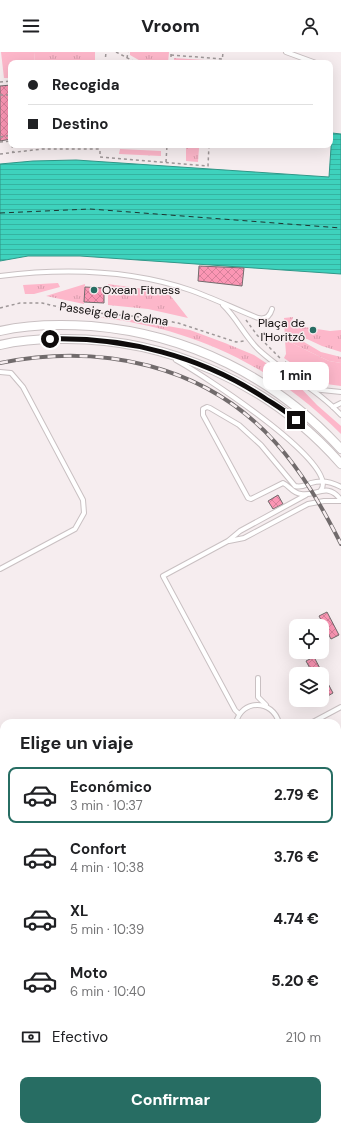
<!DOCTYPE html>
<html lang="es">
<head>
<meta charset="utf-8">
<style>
	body { margin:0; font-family:"DM Sans",sans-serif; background:#f6f6f6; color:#202124; height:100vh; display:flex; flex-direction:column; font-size:15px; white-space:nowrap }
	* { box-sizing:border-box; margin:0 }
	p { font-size:13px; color:#757577 }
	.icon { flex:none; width:22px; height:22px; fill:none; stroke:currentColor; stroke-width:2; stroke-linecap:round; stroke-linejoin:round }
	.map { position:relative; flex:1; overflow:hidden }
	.panel { position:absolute; left:0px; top:667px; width:341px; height:412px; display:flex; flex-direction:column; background:#fff; border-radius:12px 12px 0 0; box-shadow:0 4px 16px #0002 }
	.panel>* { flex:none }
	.top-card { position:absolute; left:8px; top:8px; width:325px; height:88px; border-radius:8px; box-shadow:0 4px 16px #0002; display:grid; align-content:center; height:88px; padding:0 20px; background:#fff }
	.controls { position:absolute; left:289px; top:567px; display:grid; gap:8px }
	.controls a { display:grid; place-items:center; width:40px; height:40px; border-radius:8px; background:#fff; box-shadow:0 4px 16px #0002; font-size:20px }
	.end { position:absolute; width:18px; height:18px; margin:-9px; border:5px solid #0f0c0c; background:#fff; box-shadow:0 0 0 2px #fff }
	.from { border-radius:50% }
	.bubble { position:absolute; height:28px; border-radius:8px; background:#fff; box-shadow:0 4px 16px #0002; font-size:13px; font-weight:800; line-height:28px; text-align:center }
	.top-card b { display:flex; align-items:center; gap:14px; height:38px; font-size:15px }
	.top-card b+b { border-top:1px solid #e0e0e0 }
	.top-card i { width:10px; height:10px; background:#202124 }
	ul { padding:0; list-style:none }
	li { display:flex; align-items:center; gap:12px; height:56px; margin:0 8px 6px; padding:0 12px; border:2px solid transparent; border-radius:8px }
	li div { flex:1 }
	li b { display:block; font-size:15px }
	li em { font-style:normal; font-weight:800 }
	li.active { border-color:#276d63 }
	li>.icon { width:36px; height:36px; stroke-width:1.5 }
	h2 { padding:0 20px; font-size:18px; line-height:48px }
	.pay { display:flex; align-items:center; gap:10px; height:44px; padding:0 20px; font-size:15px }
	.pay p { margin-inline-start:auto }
	.button { display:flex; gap:8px; margin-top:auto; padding:8px 20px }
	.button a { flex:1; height:46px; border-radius:8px; background:#276d63; color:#fff; font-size:16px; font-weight:800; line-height:46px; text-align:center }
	header { display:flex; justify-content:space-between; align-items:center; height:52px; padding:0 20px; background:#fff; font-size:18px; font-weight:800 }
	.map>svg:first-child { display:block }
</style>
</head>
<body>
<header><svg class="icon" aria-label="menu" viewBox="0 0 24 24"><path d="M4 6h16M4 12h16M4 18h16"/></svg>Vroom<svg class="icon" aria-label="person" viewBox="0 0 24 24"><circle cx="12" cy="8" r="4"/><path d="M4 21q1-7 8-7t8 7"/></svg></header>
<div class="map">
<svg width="341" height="1079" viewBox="0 0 341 1079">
	<defs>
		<pattern id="grass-tufts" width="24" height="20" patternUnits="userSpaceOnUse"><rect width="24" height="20" fill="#fdb7ca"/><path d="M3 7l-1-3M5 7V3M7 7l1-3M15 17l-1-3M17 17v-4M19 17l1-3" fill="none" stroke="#d89cac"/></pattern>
		<pattern id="water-rules" width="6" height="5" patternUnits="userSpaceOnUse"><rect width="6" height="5" fill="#3ed2bd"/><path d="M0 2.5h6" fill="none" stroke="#35b3a1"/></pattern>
		<pattern id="building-cross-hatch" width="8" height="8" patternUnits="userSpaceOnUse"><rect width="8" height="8" fill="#fb96b4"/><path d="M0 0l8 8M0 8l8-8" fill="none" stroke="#d6809a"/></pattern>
	</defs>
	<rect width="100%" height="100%" fill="#f6edef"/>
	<g fill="url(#grass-tufts)">
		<path d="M34 0H95V11H35Z"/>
		<path d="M130 0H169L168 11H144L130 3Z"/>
		<path d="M174 6 220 9V11H174Z"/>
		<path d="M186 95 199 96 198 110 186 109Z"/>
		<path d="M120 97 161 99V104L119 102Z"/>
		<path d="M58 231 60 235 34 242H25L23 233Z"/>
		<path d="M85 232 84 252 46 244Z"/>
		<path d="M108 232 137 236 170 243 188 266 148 257 108 253Z"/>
		<path d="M96 265 134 268 190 278 225 291 254 303 296 331 317 353 341 374V382C272 313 193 276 96 265Z"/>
		<path d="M293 265 291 273 330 279 341 278V300L322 294 307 287H305L304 290 321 300 341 305V311L329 309 285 288 284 266Z"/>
	</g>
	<g fill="#fdb7ca">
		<path d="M1 0H34L35 11H11V26H4Z"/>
		<path d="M285 288 329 309 341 311V334L319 331 284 306 286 302Z"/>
	</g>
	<g fill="url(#water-rules)" stroke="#309788">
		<path d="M332 81 341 82V222L80 204H28L0 209V112L33 109 76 108 329 125Z"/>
		<path d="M0 823 4 831V1075H135L138 1079H0Z"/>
	</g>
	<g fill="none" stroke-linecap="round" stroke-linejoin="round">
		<path stroke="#1d3530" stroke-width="1" stroke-dasharray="5 4" stroke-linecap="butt" d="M0 161 90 157 341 176"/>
	</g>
	<g fill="url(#building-cross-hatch)" stroke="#736b6d">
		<path d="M11 33V87L0 89V34Z"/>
		<path d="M199 214 244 216 242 234 198 229Z"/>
		<path d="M85 235 104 236V251L84 250Z"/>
		<path d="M278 443 283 452 273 457 268 449Z"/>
		<path d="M327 560 339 583 331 587 319 564Z"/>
		<path d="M314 605 333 641 326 645 322 638V622H313L306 609Z"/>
	</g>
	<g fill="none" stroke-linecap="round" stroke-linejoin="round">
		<g stroke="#c9c0c2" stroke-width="6">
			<g id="service">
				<path d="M286 0 316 11"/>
				<path d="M0 224C64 216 128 217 190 238 213 246 235 257 258 266 266 268 270 264 272 257"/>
				<path d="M223 253C237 266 245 285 259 298 285 322 317 337 341 363"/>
				<path d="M176 308C195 318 341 411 321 438"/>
				<path d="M0 320 11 321 23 335 83 448 84 461 75 477 0 517"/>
				<path d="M312 337 341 340"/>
				<path d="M333 355 341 351"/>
				<path d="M341 435C332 430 321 428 311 431 305 433 302 436 295 434L261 393 239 373 210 356 207 355 203 357V363L248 446 251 447 283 431C290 434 292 441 301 442 316 445 327 429 341 448"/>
				<path d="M229 489 244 486 308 452 324 449H341"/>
				<path d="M258 626V645L266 653"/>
				<path d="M239 662 235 658 163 524 228 489 240 479 306 443"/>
				<path d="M236 671C241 647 273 647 279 671"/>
				<path d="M311 671 341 655"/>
				<path d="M337 846 341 854"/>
			</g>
		</g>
		<g stroke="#c9c0c2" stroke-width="10">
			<g id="minor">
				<path d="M0 279C30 272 61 272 91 274 188 282 275 325 341 397"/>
				<path d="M0 293C20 288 40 287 60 287 167 285 271 332 341 412"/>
			</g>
		</g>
		<g stroke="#9e9798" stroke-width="1.5" stroke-dasharray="3 3" stroke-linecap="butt">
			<path d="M116 0 137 11"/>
			<path d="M171 3 223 7"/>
			<path d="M127 6 128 0"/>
			<path d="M105 11 106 0"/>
			<path d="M171 11V0"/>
			<path d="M222 11 223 0"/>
			<path d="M0 30 11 29"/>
			<path d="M0 43H11"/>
			<path d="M0 85 11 83"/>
			<path d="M0 90 11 89"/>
			<path d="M12 93 13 100"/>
			<path d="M100 93V105L208 114 209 93"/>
			<path d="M151 93H157"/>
			<path d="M0 102 42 97H100"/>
			<path d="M166 110 167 93"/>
			<path d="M0 256 20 251H42L76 259 151 266 178 271 236 290 244 289"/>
			<path d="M246 268 257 283 281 307"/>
			<path d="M285 310 317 331"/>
		</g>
		<use href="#service" stroke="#fff" stroke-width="4"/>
		<use href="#minor" stroke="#fff" stroke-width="8"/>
		<g stroke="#716b6c" stroke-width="4">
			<path id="rail" d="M0 311C100 291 205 312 275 390 303 421 322 455 341 492"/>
		</g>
		<use href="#rail" stroke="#f6edef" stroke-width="2.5" stroke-dasharray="8" stroke-linecap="butt"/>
	</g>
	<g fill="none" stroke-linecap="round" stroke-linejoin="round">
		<path stroke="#0f0c0c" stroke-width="5" d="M50 287C126 285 200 304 263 345 275 353 286 359 296 368"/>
	</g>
	<g fill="#276d63" stroke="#f6edef" stroke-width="1.5">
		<circle cx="94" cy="238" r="4"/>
		<circle cx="313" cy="278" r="4"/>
	</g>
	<g text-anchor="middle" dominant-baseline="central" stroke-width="3" stroke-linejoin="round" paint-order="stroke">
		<g font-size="12" fill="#0f0c0c" stroke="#f6edef" text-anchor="start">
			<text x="102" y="238">Oxean Fitness</text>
			<text x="305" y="271" text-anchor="end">Plaça de<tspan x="305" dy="14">l'Horitzó</tspan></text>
		</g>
		<g font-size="12" fill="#0f0c0c" stroke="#f6edef">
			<text transform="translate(114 262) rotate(8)">Passeig de la Calma</text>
		</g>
	</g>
</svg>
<div class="controls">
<a><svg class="icon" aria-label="locate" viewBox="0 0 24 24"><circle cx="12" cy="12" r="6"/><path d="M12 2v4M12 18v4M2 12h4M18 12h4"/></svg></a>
<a><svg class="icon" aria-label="layers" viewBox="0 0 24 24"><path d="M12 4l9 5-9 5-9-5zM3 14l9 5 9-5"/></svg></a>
</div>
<i class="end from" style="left:50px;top:287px"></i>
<i class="end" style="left:296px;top:368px"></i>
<div class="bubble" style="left:263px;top:310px;width:66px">1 min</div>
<div class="top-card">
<b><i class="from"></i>Recogida</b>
<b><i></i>Destino</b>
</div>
<section class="panel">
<h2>Elige un viaje</h2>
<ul>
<li class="active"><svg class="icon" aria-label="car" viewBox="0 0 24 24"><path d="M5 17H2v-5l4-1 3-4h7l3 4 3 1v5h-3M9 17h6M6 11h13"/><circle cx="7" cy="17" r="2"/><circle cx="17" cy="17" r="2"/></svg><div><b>Económico</b><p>3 min · 10:37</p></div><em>2.79 €</em></li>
<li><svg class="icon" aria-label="car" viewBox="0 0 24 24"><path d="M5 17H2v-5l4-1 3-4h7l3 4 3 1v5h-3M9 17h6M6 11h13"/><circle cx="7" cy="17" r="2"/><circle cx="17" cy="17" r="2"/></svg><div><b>Confort</b><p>4 min · 10:38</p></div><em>3.76 €</em></li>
<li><svg class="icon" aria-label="car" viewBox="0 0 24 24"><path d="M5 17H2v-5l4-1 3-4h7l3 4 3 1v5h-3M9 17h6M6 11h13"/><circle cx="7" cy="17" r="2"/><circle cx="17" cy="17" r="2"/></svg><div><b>XL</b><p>5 min · 10:39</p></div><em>4.74 €</em></li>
<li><svg class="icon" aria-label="car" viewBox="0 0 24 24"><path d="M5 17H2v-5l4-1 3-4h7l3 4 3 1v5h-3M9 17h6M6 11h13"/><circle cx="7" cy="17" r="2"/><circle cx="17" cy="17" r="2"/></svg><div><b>Moto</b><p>6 min · 10:40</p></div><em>5.20 €</em></li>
</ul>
<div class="pay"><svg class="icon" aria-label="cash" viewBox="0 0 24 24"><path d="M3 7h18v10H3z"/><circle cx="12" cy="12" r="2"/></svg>Efectivo<p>210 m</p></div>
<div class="button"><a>Confirmar</a></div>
</section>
</div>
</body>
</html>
